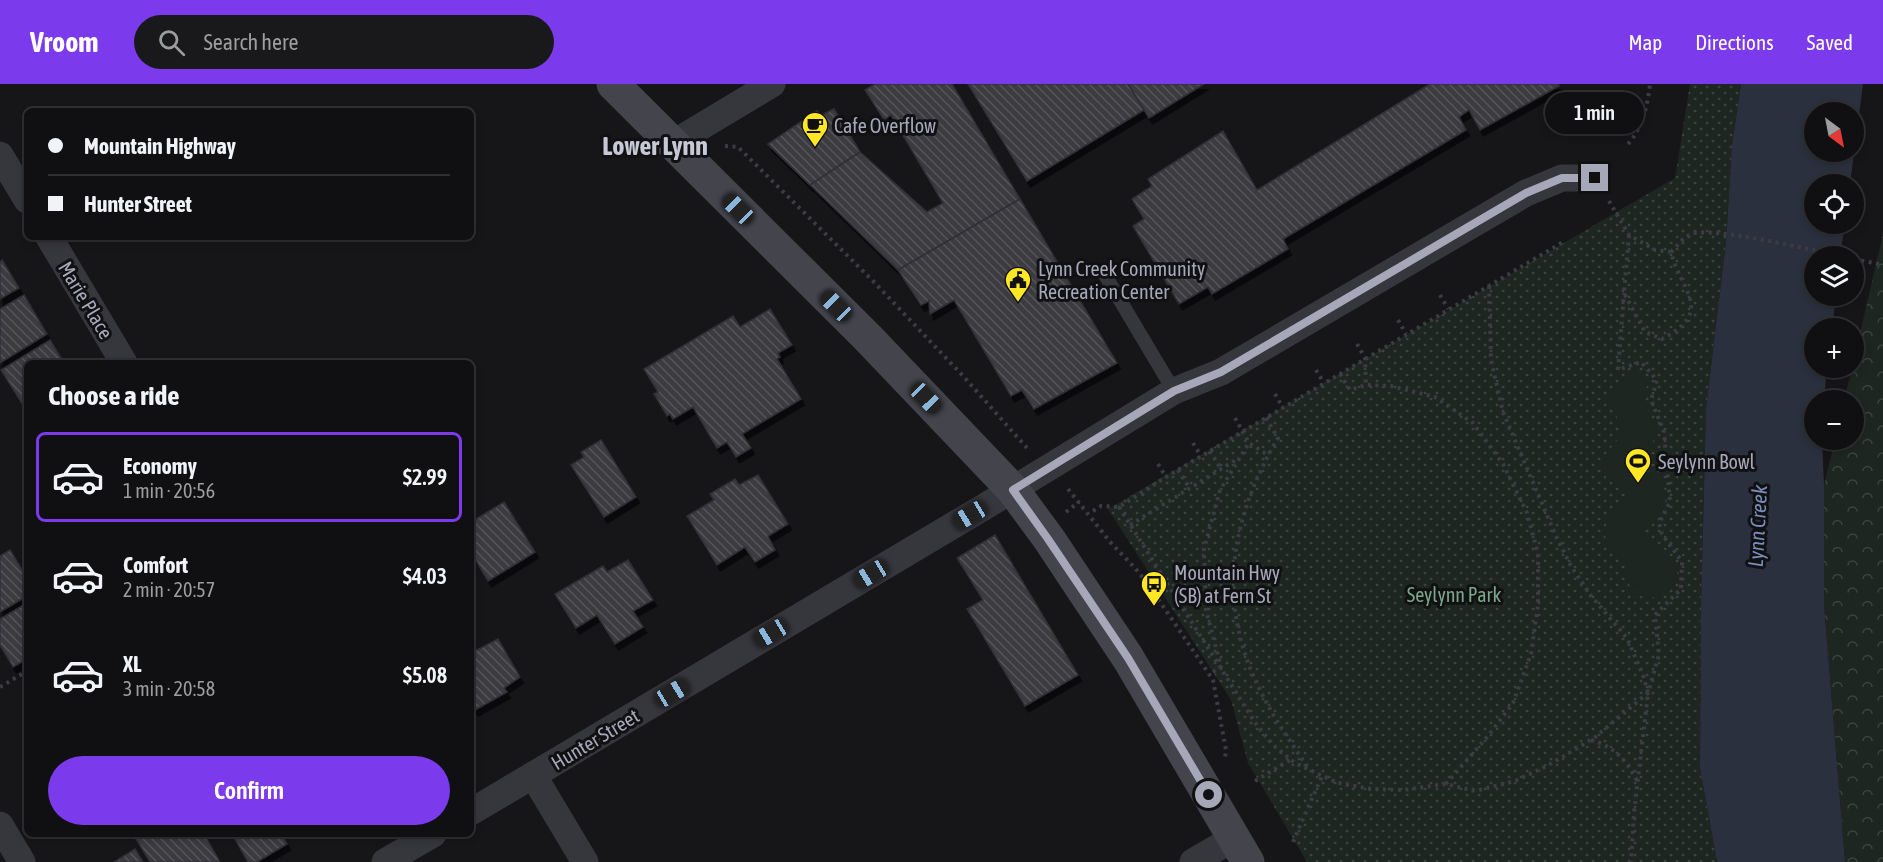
<!DOCTYPE html>
<html lang="en">
<head>
<meta charset="utf-8">
<style>
	body { margin:0; font-family:"Asap Condensed",sans-serif; background:#19191b; color:#f1f3f6; height:100vh; display:flex; flex-direction:column; font-size:22px; white-space:nowrap }
	* { box-sizing:border-box; margin:0 }
	p { font-size:20px; color:#9c9d9f }
	.icon { flex:none; width:33px; height:33px; fill:none; stroke:currentColor; stroke-width:2; stroke-linecap:round; stroke-linejoin:round }
	.map { position:relative; flex:1; overflow:hidden }
	.sheet { position:absolute; left:24px; top:276px; width:450px; height:477px; display:flex; flex-direction:column; background:#101012; border-radius:9px; box-shadow:0 3px 9px #0003,0 0 0 2px #303032 }
	.sheet>* { flex:none }
	.banner { position:absolute; left:24px; top:24px; width:450px; height:132px; border-radius:9px; box-shadow:0 3px 9px #0003,0 0 0 2px #303032; display:grid; align-content:center; height:132px; padding:0 24px; background:#101012 }
	.needle { width:39px; rotate:148deg }
	.fabs { position:absolute; left:1804px; top:18px; display:grid; gap:12px }
	.fabs a { display:grid; place-items:center; width:60px; height:60px; border-radius:50%; background:#101012; box-shadow:0 3px 9px #0003,0 0 0 2px #303032; font-size:30px }
	.end { position:absolute; width:27px; height:27px; margin:-14px; border:8px solid #a6a7b9; background:#111; box-shadow:0 0 0 3px #111 }
	.from { border-radius:50% }
	.bubble { position:absolute; height:42px; border-radius:21px; background:#101012; box-shadow:0 3px 9px #0003,0 0 0 2px #303032; font-size:20px; font-weight:600; line-height:42px; text-align:center }
	.car { position:absolute; width:18px; height:36px; margin:-18px -9px; border-radius:8px; box-shadow:0 0 4px 2px #0007; background:linear-gradient(#222 24%,#8ab4d8 0 40%,#222 0 76%,#8ab4d8 0 86%,#222 0) }
	.banner b { display:flex; align-items:center; gap:21px; height:57px; font-size:22px }
	.banner b+b { border-top:2px solid #303032 }
	.banner i { width:15px; height:15px; background:#f1f3f6 }
	ul { padding:0; list-style:none }
	li { display:flex; align-items:center; gap:18px; height:90px; margin:0 12px 9px; padding:0 12px; border:3px solid transparent; border-radius:9px }
	li div { flex:1 }
	li b { display:block; font-size:22px }
	li em { font-style:normal; font-weight:600 }
	li.current { border-color:#7c3aed }
	li>.icon { width:54px; height:54px; stroke-width:1.5 }
	h2 { padding:0 24px; font-size:27px; line-height:72px }
	.action { display:flex; gap:12px; margin-top:auto; padding:12px 24px }
	.action a { flex:1; height:69px; border-radius:36px; background:#7c3aed; color:#fff; font-size:24px; font-weight:600; line-height:69px; text-align:center }
	header { display:flex; align-items:center; gap:36px; box-sizing:border-box; height:84px; padding:0 30px; background:#7c3aed; color:#fff }
	header strong { font-size:28px }
	nav { display:flex; gap:33px; margin-inline-start:auto; font-size:21px }
	.search { width:420px; height:54px; background:#19191b; display:flex; align-items:center; gap:15px; box-sizing:border-box; padding:0 21px; border-radius:33px; color:#9c9d9f; font-size:22px }
	.map>svg:first-child { display:block }
</style>
</head>
<body>
<header>
<strong>Vroom</strong>
<div class="search"><svg class="icon" aria-label="search" viewBox="0 0 24 24"><circle cx="10" cy="10" r="6"/><path d="M15 15l6 6"/></svg>Search here</div>
<nav><a>Map</a><a>Directions</a><a>Saved</a></nav>
</header>
<div class="map">
<svg width="1883" height="778" viewBox="0 0 1883 778">
	<defs>
		<pattern id="grass-dots" width="8" height="8" patternUnits="userSpaceOnUse" patternTransform="scale(1.5)"><rect width="8" height="8" fill="#1d2620"/><path d="M2 2h.1M6 6h.1" fill="none" stroke="#3b433e" stroke-width="1.8" stroke-linecap="round"/></pattern>
		<pattern id="forest-crowns" width="20" height="18" patternUnits="userSpaceOnUse" patternTransform="scale(1.5)"><rect width="20" height="18" fill="#1d2620"/><path d="M2 6a3 3 0 1 1 6 0M12 15a3 3 0 1 1 6 0" fill="none" stroke="#3b433e"/></pattern>
		<pattern id="building-back-hatch" width="6" height="6" patternUnits="userSpaceOnUse" patternTransform="scale(1.5)"><rect width="6" height="6" fill="#3a3a40"/><path d="M-1 5l2 2M0 0l6 6M5-1l2 2" fill="none" stroke="#54545a"/></pattern>
		<filter id="shadow"><feDropShadow dx="3.5" dy="6" stdDeviation="0" flood-color="#0009"/></filter>
	</defs>
	<rect width="100%" height="100%" fill="#161518"/>
	<path fill="url(#grass-dots)" d="M1690 0H1741L1732 61 1726 158 1706 324 1701 523 1700 684 1717 778H1307L1248 679 1231 616 1108 425 1675 94Z"/>
	<path fill="url(#forest-crowns)" d="M1883 150V778H1845L1824 520V401L1835 356H1854V316H1844L1852 284H1854V275Z"/>
	<path fill="#1d2620" d="M1638 287C1650 293 1649 301 1643 312 1652 346 1668 344 1639 376 1641 388 1654 389 1661 399 1678 423 1647 429 1644 447 1654 459 1669 465 1675 480 1688 509 1640 529 1628 498 1626 490 1628 482 1626 475 1621 469 1614 468 1610 462 1595 441 1617 429 1627 415 1626 400 1607 401 1603 387 1600 372 1616 360 1623 348 1618 326 1597 318 1622 297 1627 293 1631 288 1638 287Z"/>
	<path fill="#2a303d" fill-rule="evenodd" d="M1741 0H1863L1850 100H1815V140H1845L1840 172H1815V212H1836L1832 244H1815V284H1827L1824 316H1815V356H1822L1824 401V520L1845 778H1717L1700 684 1701 523 1706 324 1726 158 1732 61ZM1815 28H1854V68H1815Z"/>
	<g fill="url(#building-back-hatch)" stroke="#302f34" stroke-width="1.5" filter="url(#shadow)">
		<path d="M875 0H952L1020 115 898 186 768 60 817 27 820 32 834 25 860 68 927 128 943 119 891 31 884 36 865 6Z"/>
		<path d="M968 0H1128L1144 26 1027 97Z"/>
		<path d="M1128 0H1204L1149 34Z"/>
		<path d="M1430 0H1558L1559 2 1480 46 1469 26 1459 33 1466 46 1283 155 1288 165 1212 210 1208 203 1179 220 1133 142 1144 135 1132 115 1152 102 1148 95 1223 47 1257 106Z"/>
		<path d="M834 25 860 68 810 101 768 60 817 27 820 32Z"/>
		<path d="M1020 115 1117 279 1034 325 1022 306 1011 312 954 216 930 230 929 217 921 221 898 186Z"/>
		<path d="M2 176 19 204 0 215V178Z"/>
		<path d="M24 211 47 250 0 279V225Z"/>
		<path d="M770 225 792 261 778 269 780 273 777 275 801 315 742 350 751 364 736 373 727 358 717 364 693 323 673 335 670 330 667 332 654 310 658 308 644 285 733 232 740 243Z"/>
		<path d="M50 256 64 279H27L26 326 1 286Z"/>
		<path d="M601 356 636 413 604 433 571 381 584 373 581 368Z"/>
		<path d="M758 391 788 440 768 452 775 466 755 478 745 463 717 481 687 432 714 416 710 410 735 395 739 401Z"/>
		<path d="M504 418 535 468 488 497 471 468V438Z"/>
		<path d="M995 451 1078 591 1025 622 967 525 983 516 957 474Z"/>
		<path d="M10 466 27 494V512L0 528V472Z"/>
		<path d="M628 476 653 516 633 527 643 543 615 560 597 531 576 544 555 510 603 482 607 488Z"/>
		<path d="M27 519V575L13 583 0 561V535Z"/>
		<path d="M498 555 520 593 504 604 507 608 475 626 471 622V561L475 567Z"/>
		<path d="M133 750H204L220 778H150Z"/>
		<path d="M232 750H281L287 760 257 778H248Z"/>
		<path d="M135 765 143 778H114Z"/>
	</g>
	<g fill="none" stroke-linecap="round" stroke-linejoin="round">
		<g stroke="#3c3c44" stroke-width="4" stroke-dasharray="3 4.5" stroke-linecap="butt">
			<path d="M1628 60C1642 45 1648 20 1650 0"/>
			<path d="M725 62 738 63 873 197 964 293 1027 364"/>
			<path d="M1609 117 1629 151 1655 166 1671 168"/>
			<path d="M1629 151 1624 209 1645 248 1662 255C1716 227 1680 206 1671 168 1678 161 1683 153 1692 150 1712 142 1815 167 1842 172"/>
			<path d="M1854 175 1883 181"/>
			<path d="M1489 202 1491 276 1503 328 1555 450 1571 482 1591 512 1627 554 1643 591 1648 609 1634 729 1631 778"/>
			<path d="M1440 211 1448 225"/>
			<path d="M1398 236 1406 250"/>
			<path d="M1357 260 1365 274 1366 301"/>
			<path d="M1316 286 1324 299"/>
			<path d="M1340 290 1350 306 1366 301 1391 302 1435 313 1473 339 1503 380 1527 429 1538 470V521L1531 570 1513 619 1488 652 1446 700"/>
			<path d="M1275 310 1283 324"/>
			<path d="M1235 334 1249 359 1268 371"/>
			<path d="M1266 334 1278 354C1229 437 1216 522 1262 610 1275 636 1292 660 1308 684"/>
			<path d="M1193 359 1201 372"/>
			<path d="M1210 367 1221 385"/>
			<path d="M1158 380 1166 393"/>
			<path d="M1178 386 1190 405"/>
			<path d="M1068 405 1111 459 1135 484 1148 500 1213 596 1226 666 1225 674"/>
			<path d="M1119 423 1256 640 1273 661 1295 679 1338 699 1371 705 1403 706 1446 700 1475 707 1515 697 1547 682 1594 654 1648 609 1659 571 1655 531 1681 505 1682 478 1662 450 1659 439 1670 418 1664 348 1651 316 1657 296 1641 278 1618 286 1624 209"/>
			<path d="M1093 427 1101 422 1119 423 1166 393 1563 158"/>
			<path d="M1066 428 1079 418"/>
			<path d="M1130 441 1239 374"/>
			<path d="M1151 498 1161 491"/>
			<path d="M1213 588 1221 583 1206 526 1204 465 1220 406 1249 359"/>
			<path d="M0 603 27 587"/>
			<path d="M1591 656C1614 663 1626 675 1637 697"/>
			<path d="M1255 697 1290 676"/>
			<path d="M1293 758 1322 692"/>
		</g>
		<path stroke="#36363d" stroke-width="14" d="M1105 191 1174 307"/>
		<g stroke="#36363d" stroke-width="27">
			<path d="M672 60 772 0"/>
			<path d="M0 71 27 116"/>
			<path d="M49 153 124 279"/>
			<path d="M533 691 585 778"/>
			<path d="M471 728 984 423 1174 307 1221 288 1526 109 1562 94H1595"/>
			<path d="M0 741 22 778"/>
			<path d="M385 778 433 750"/>
			<path d="M1193 778 1234 754"/>
		</g>
		<path stroke="#44444d" stroke-width="33" d="M613 0 868 254 1013 406 1049 455 1128 574 1248 778"/>
	</g>
	<g fill="none" stroke-linecap="round" stroke-linejoin="round">
		<path stroke="#a6a7b9" stroke-width="8" d="M1209 711 1128 574 1048 455 1013 406 1174 307 1221 288 1526 109 1562 94H1595"/>
	</g>
	<defs>
		<g id="cafe-pin" transform="scale(1.35)"><path d="M0 17L-7.5 6A9.5 9.5 0 1 1 7.5 6Z" fill="#ffe726" stroke="#111013"/><path d="M-5.5-4.5H6V0H3Q3 3.5 0 3.5H-2.5Q-5.5 3.5-5.5 0ZM3-3.2v2h1.7v-2ZM-6 4.5H4V6H-6Z" fill="#111"/></g>
		<g id="civic-pin" transform="scale(1.35)"><path d="M0 17L-7.5 6A9.5 9.5 0 1 1 7.5 6Z" fill="#ffe726" stroke="#111013"/><path d="M-.6-6.5H3V-4.5H.6V-3L4-1V1h2V6H-6V1h2V-1L-.6-3ZM-1.2 2.5V6h2.4V2.5Z" fill="#111"/></g>
		<g id="stadium-pin" transform="scale(1.35)"><path d="M0 17L-7.5 6A9.5 9.5 0 1 1 7.5 6Z" fill="#ffe726" stroke="#111013"/><path d="M0-5a6.5 5 0 1 0 0 10a6.5 5 0 1 0 0-10ZM-3.5-1.8h7v3.6h-7Z" fill="#111"/></g>
		<g id="bus-pin" transform="scale(1.35)"><path d="M0 17L-7.5 6A9.5 9.5 0 1 1 7.5 6Z" fill="#ffe726" stroke="#111013"/><path d="M-5-6H5V4H4V6H2V4H-2V6H-4V4H-5ZM-3.5-4V0h7V-4ZM-3.5 1.2v1.5H-2V1.2ZM2 1.2v1.5H3.5V1.2Z" fill="#111"/></g>
	</defs>
	<g fill-rule="evenodd">
		<use href="#cafe-pin" x="815" y="41"/>
		<use href="#civic-pin" x="1018" y="196"/>
		<use href="#stadium-pin" x="1638" y="377"/>
		<use href="#bus-pin" x="1154" y="500"/>
	</g>
	<g text-anchor="middle" dominant-baseline="central" stroke-width="6" stroke-linejoin="round" paint-order="stroke">
		<g font-size="20" fill="#a6a7b9" stroke="#111013" text-anchor="start">
			<text x="834" y="41">Cafe Overflow</text>
			<text x="1038" y="184">Lynn Creek Community<tspan x="1038" dy="23">Recreation Center</tspan></text>
			<text x="1658" y="377">Seylynn Bowl</text>
			<text x="1174" y="488">Mountain Hwy<tspan x="1174" dy="23">(SB) at Fern St</tspan></text>
		</g>
		<g font-size="20" fill="#a6a7b9" stroke="#111013">
			<text transform="translate(86 216) rotate(59)">Marie Place</text>
			<text transform="translate(595 655) rotate(-31)">Hunter Street</text>
		</g>
		<g font-size="20" fill="#7ba687" stroke="#111013">
			<text x="1454" y="510">Seylynn Park</text>
		</g>
		<g font-size="21" font-style="italic" fill="#798db8" stroke="#111013">
			<text transform="translate(1757 442) rotate(-87)">Lynn Creek</text>
		</g>
		<g font-size="26" font-weight="bold" fill="#c7c8d5" stroke="#111013">
			<text x="655" y="62">Lower Lynn</text>
		</g>
	</g>
</svg>
<div class="fabs">
<a><svg class="needle" viewBox="-14 -14 28 28"><path d="M0-13l5 13h-10z" fill="#e53935"/><path d="M0 13l5-13h-10z" fill="#9c9d9f"/></svg></a>
<a><svg class="icon" aria-label="locate" viewBox="0 0 24 24"><circle cx="12" cy="12" r="6"/><path d="M12 2v4M12 18v4M2 12h4M18 12h4"/></svg></a>
<a><svg class="icon" aria-label="layers" viewBox="0 0 24 24"><path d="M12 4l9 5-9 5-9-5zM3 14l9 5 9-5"/></svg></a>
<a>+</a>
<a>−</a>
</div>
<i class="end from" style="left:1209px;top:711px"></i>
<i class="end" style="left:1595px;top:94px"></i>
<div class="bubble" style="left:1545px;top:8px;width:99px">1 min</div>
<i class="car" style="left:738px;top:125px;rotate:315deg"></i>
<i class="car" style="left:836px;top:222px;rotate:315deg"></i>
<i class="car" style="left:926px;top:314px;rotate:136deg"></i>
<i class="car" style="left:970px;top:431px;rotate:239deg"></i>
<i class="car" style="left:871px;top:490px;rotate:239deg"></i>
<i class="car" style="left:771px;top:549px;rotate:239deg"></i>
<i class="car" style="left:672px;top:609px;rotate:59deg"></i>
<div class="banner">
<b><i class="from"></i>Mountain Highway</b>
<b><i></i>Hunter Street</b>
</div>
<section class="sheet">
<h2>Choose a ride</h2>
<ul>
<li class="current"><svg class="icon" aria-label="car" viewBox="0 0 24 24"><path d="M5 17H2v-5l4-1 3-4h7l3 4 3 1v5h-3M9 17h6M6 11h13"/><circle cx="7" cy="17" r="2"/><circle cx="17" cy="17" r="2"/></svg><div><b>Economy</b><p>1 min · 20:56</p></div><em>$2.99</em></li>
<li><svg class="icon" aria-label="car" viewBox="0 0 24 24"><path d="M5 17H2v-5l4-1 3-4h7l3 4 3 1v5h-3M9 17h6M6 11h13"/><circle cx="7" cy="17" r="2"/><circle cx="17" cy="17" r="2"/></svg><div><b>Comfort</b><p>2 min · 20:57</p></div><em>$4.03</em></li>
<li><svg class="icon" aria-label="car" viewBox="0 0 24 24"><path d="M5 17H2v-5l4-1 3-4h7l3 4 3 1v5h-3M9 17h6M6 11h13"/><circle cx="7" cy="17" r="2"/><circle cx="17" cy="17" r="2"/></svg><div><b>XL</b><p>3 min · 20:58</p></div><em>$5.08</em></li>
</ul>
<div class="action"><a>Confirm</a></div>
</section>
</div>
</body>
</html>
